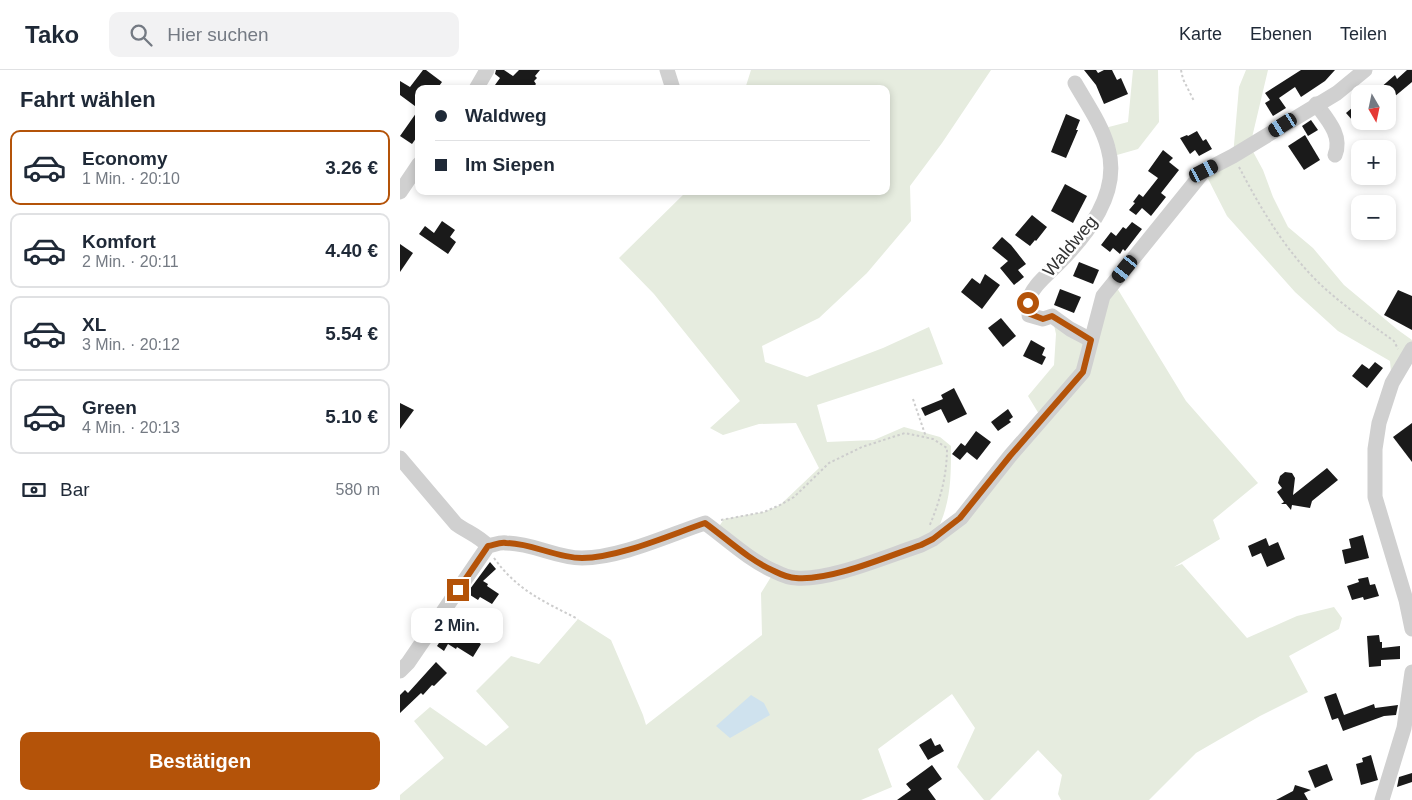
<!DOCTYPE html>
<html lang="de">
<head>
<meta charset="utf-8">
<style>
	body { margin:0; font-family:Arial,sans-serif; background:#f2f2f3; color:#1f2937; height:100vh; display:flex; flex-direction:column; font-size:19px; white-space:nowrap }
	* { box-sizing:border-box; margin:0 }
	p { font-size:16px; color:#747a83 }
	.icon { flex:none; width:28px; height:28px; fill:none; stroke:currentColor; stroke-width:2; stroke-linecap:round; stroke-linejoin:round }
	.map { position:relative; flex:1; overflow:hidden }
	.drawer { display:flex; flex-direction:column; background:#fff; width:400px }
	.drawer>* { flex:none }
	.top-card { position:absolute; left:15px; top:15px; width:475px; height:110px; border-radius:10px; box-shadow:0 2px 8px #0003; display:grid; align-content:center; height:110px; padding:0 20px; background:#fff }
	.needle { width:32px; rotate:171deg }
	.controls { position:absolute; left:951px; top:15px; display:grid; gap:10px }
	.controls a { display:grid; place-items:center; width:45px; height:45px; border-radius:10px; background:#fff; box-shadow:0 2px 8px #0003; font-size:25px }
	.end { position:absolute; width:22px; height:22px; margin:-11px; border:6px solid #b45309; background:#fff; box-shadow:0 0 0 2px #fff }
	.from { border-radius:50% }
	.bubble { position:absolute; height:35px; border-radius:10px; background:#fff; box-shadow:0 2px 8px #0003; font-size:16px; font-weight:700; line-height:35px; text-align:center }
	.car { position:absolute; width:15px; height:30px; margin:-15px -8px; border-radius:6px; box-shadow:0 0 4px 1px #0007; background:linear-gradient(#222 24%,#8ab4d8 0 40%,#222 0 76%,#8ab4d8 0 86%,#222 0) }
	.top-card b { display:flex; align-items:center; gap:18px; height:48px; font-size:19px }
	.top-card b+b { border-top:1px solid #e0e1e3 }
	.top-card i { width:12px; height:12px; background:#1f2937 }
	ul { padding:0; list-style:none }
	li { display:flex; align-items:center; gap:15px; height:75px; margin:0 10px 8px; padding:0 10px; border:2px solid #e0e1e3; border-radius:10px }
	li div { flex:1 }
	li b { display:block; font-size:19px }
	li em { font-style:normal; font-weight:700 }
	li.current { border-color:#b45309 }
	li>.icon { width:45px; height:45px; stroke-width:1.5 }
	h2 { padding:0 20px; font-size:22px; line-height:60px }
	.pay { display:flex; align-items:center; gap:12px; height:55px; padding:0 20px; font-size:19px }
	.pay p { margin-inline-start:auto }
	.action { display:flex; gap:10px; margin-top:auto; padding:10px 20px }
	.action a { flex:1; height:58px; border-radius:10px; background:#b45309; color:#fff; font-size:20px; font-weight:700; line-height:58px; text-align:center }
	header { display:flex; align-items:center; gap:30px; box-sizing:border-box; height:70px; padding:0 25px; background:#fff; border-bottom:1px solid #e0e1e3 }
	header strong { font-size:24px }
	nav { display:flex; gap:28px; margin-inline-start:auto; font-size:18px }
	.search { width:350px; height:45px; background:#f2f2f3; display:flex; align-items:center; gap:12px; box-sizing:border-box; padding:0 18px; border-radius:10px; color:#747a83; font-size:19px }
	main { display:flex; flex:1; min-height:0 }
	.map>svg:first-child { display:block }
</style>
</head>
<body>
<header>
<strong>Tako</strong>
<div class="search"><svg class="icon" aria-label="search" viewBox="0 0 24 24"><circle cx="10" cy="10" r="6"/><path d="M15 15l6 6"/></svg>Hier suchen</div>
<nav><a>Karte</a><a>Ebenen</a><a>Teilen</a></nav>
</header>
<main>
<section class="drawer">
<h2>Fahrt wählen</h2>
<ul>
<li class="current"><svg class="icon" aria-label="car" viewBox="0 0 24 24"><path d="M5 17H2v-5l4-1 3-4h7l3 4 3 1v5h-3M9 17h6M6 11h13"/><circle cx="7" cy="17" r="2"/><circle cx="17" cy="17" r="2"/></svg><div><b>Economy</b><p>1 Min. · 20:10</p></div><em>3.26 €</em></li>
<li><svg class="icon" aria-label="car" viewBox="0 0 24 24"><path d="M5 17H2v-5l4-1 3-4h7l3 4 3 1v5h-3M9 17h6M6 11h13"/><circle cx="7" cy="17" r="2"/><circle cx="17" cy="17" r="2"/></svg><div><b>Komfort</b><p>2 Min. · 20:11</p></div><em>4.40 €</em></li>
<li><svg class="icon" aria-label="car" viewBox="0 0 24 24"><path d="M5 17H2v-5l4-1 3-4h7l3 4 3 1v5h-3M9 17h6M6 11h13"/><circle cx="7" cy="17" r="2"/><circle cx="17" cy="17" r="2"/></svg><div><b>XL</b><p>3 Min. · 20:12</p></div><em>5.54 €</em></li>
<li><svg class="icon" aria-label="car" viewBox="0 0 24 24"><path d="M5 17H2v-5l4-1 3-4h7l3 4 3 1v5h-3M9 17h6M6 11h13"/><circle cx="7" cy="17" r="2"/><circle cx="17" cy="17" r="2"/></svg><div><b>Green</b><p>4 Min. · 20:13</p></div><em>5.10 €</em></li>
</ul>
<div class="pay"><svg class="icon" aria-label="cash" viewBox="0 0 24 24"><path d="M3 7h18v10H3z"/><circle cx="12" cy="12" r="2"/></svg>Bar<p>580 m</p></div>
<div class="action"><a>Bestätigen</a></div>
</section>
<div class="map">
<svg width="1012" height="730" viewBox="0 0 1012 730">
	<rect width="100%" height="100%" fill="#fff"/>
	<g fill="#e6ecdf">
		<path d="M351 0H591L542 73 510 116 511 151 467 203 419 248 362 276 365 292 407 307 483 278 529 257 543 294 417 335 427 372 474 370 504 357 540 367 551 376C551 412 551 434 534 467L642 349 628 326 654 295 656 264 652 246 691 270 714 213 786 331 858 413 813 450 820 469 774 497 782 494 847 568 897 546 934 537 942 548 939 559 889 586 908 622 860 646 796 683 749 730H661L658 724 662 705 638 680 590 730H584L557 697 575 658 552 624 478 679 492 717 461 730H0V725L44 688 14 651 30 637 86 676 109 657 76 621 111 586 139 594 178 549 211 570 243 645 246 655 362 565 361 523 374 502 316 461 324 449 364 442 380 435 419 398 396 353 359 354 323 365 310 358 340 331 254 224 219 188 287 121H486V19H345Z"/>
		<path d="M733 0H758L759 52 738 79 710 87 701 59 728 52Z"/>
		<path d="M846 0H868L850 76 863 100 873 127 888 157 913 178 944 215 998 260 1012 270V279L992 313 990 291 938 261 895 222 827 146 804 101 833 86 839 17Z"/>
	</g>
	<path fill="#cfe2ee" d="M351 625 364 633 370 645 330 668 316 656Z"/>
	<g fill="#1a1a1a">
		<path d="M23 0H26L42 12 37 19H19V64L12 74 0 66 19 39 0 25V11L10 17Z"/>
		<path d="M96 0H104L113 6 119 0H140L135 6 137 8 134 11 136 14 132 19H99L95 15 100 8 95 4Z"/>
		<path d="M684 0H696L698 3 704 0H712L717 10 721 8 728 24 704 34 696 15Z"/>
		<path d="M901 0H935L925 11 901 27 895 17 879 28 886 38 873 46 865 33 870 30 865 23Z"/>
		<path d="M1007 0H1012V12L988 32V24H983L979 19 995 5 997 9Z"/>
		<path d="M960 31V59L946 43Z"/>
		<path d="M666 44 680 50 676 60H678L666 88 651 82Z"/>
		<path d="M911 50 918 60 908 66 902 56Z"/>
		<path d="M797 61 803 71 806 69 812 79 799 86 795 80 790 84 780 68 787 65 788 66Z"/>
		<path d="M905 65 920 90 904 100 888 76Z"/>
		<path d="M763 80 773 88 769 92 779 100 761 123 766 127 751 146 742 138 736 145 729 140 735 133 733 132 739 124 743 127 758 108 748 101Z"/>
		<path d="M665 114 687 126 673 153 651 141Z"/>
		<path d="M632 145 647 157 636 171 635 170 630 176 615 165Z"/>
		<path d="M42 151 55 160 50 167 56 172 48 184 19 164 25 156 34 163Z"/>
		<path d="M732 152 742 159 725 181 723 179 720 184 713 178 710 182 701 175 711 162 716 166 723 157 726 159Z"/>
		<path d="M602 167 611 175 626 194 618 200 624 207 614 215 600 198 608 191 592 178Z"/>
		<path d="M0 174 13 183 0 202Z"/>
		<path d="M679 192 699 200 693 214 673 206Z"/>
		<path d="M585 204 600 215 582 239 561 222 572 208 580 214Z"/>
		<path d="M660 219 681 227 674 243 654 235Z"/>
		<path d="M998 220 1012 226V260L984 245Z"/>
		<path d="M601 248 616 266 603 277 588 258Z"/>
		<path d="M631 270 645 278 642 285 646 287 642 295 623 286Z"/>
		<path d="M975 292 983 298 967 318 952 306 962 294 969 299Z"/>
		<path d="M554 318 567 344 548 353 541 339 525 346 521 338 543 329 541 325Z"/>
		<path d="M0 333 14 340 0 359Z"/>
		<path d="M608 339 613 347 609 350 611 352 598 361 591 352Z"/>
		<path d="M1012 353V392L993 367Z"/>
		<path d="M576 361 591 372 577 390 567 382 560 390 552 384 561 373 565 376Z"/>
		<path d="M927 398 938 410 912 431 910 438 892 435 891 440 886 434H881L884 432 877 422 882 418 878 413 880 406 885 402 892 403 895 408 893 425Z"/>
		<path d="M963 465 969 488 945 494 942 480 951 478 949 469Z"/>
		<path d="M866 468 869 476 878 472 885 489 867 497 861 483 852 487 848 476Z"/>
		<path d="M90 492 96 499 83 511 88 514 87 516 99 524 92 534 80 527 78 530 67 523Z"/>
		<path d="M968 507 970 515 975 514 979 526 964 530 963 527 952 530 947 516 959 512 958 509Z"/>
		<path d="M55 548 73 559 70 563 76 567 74 569 81 574 73 587 57 577 56 579 48 574 44 581 37 576Z"/>
		<path d="M979 565 980 572H982V578L1000 576V589L981 590V596L969 597 967 566Z"/>
		<path d="M36 592 47 603 34 616 32 615 23 625 21 623 0 643V625L5 620 8 623Z"/>
		<path d="M936 623 944 645 974 634 975 638 998 635 996 645 984 646 943 661 938 648 932 650 924 627Z"/>
		<path d="M531 668 535 676 540 674 544 681 528 690 519 675Z"/>
		<path d="M971 685 978 710 961 715 956 694 963 692 962 688Z"/>
		<path d="M927 694 933 710 915 718 908 701Z"/>
		<path d="M532 695 542 709 528 719 536 730H497L511 720 506 714Z"/>
		<path d="M1012 703V712L997 717 999 707Z"/>
		<path d="M895 715 911 720 904 723 908 730H876L893 721Z"/>
	</g>
	<g fill="none" stroke-linecap="round" stroke-linejoin="round">
		<g stroke="#cdcdcd" stroke-width="2" stroke-dasharray="2.5 2.5" stroke-linecap="butt">
			<path d="M781 0 783 9 794 31"/>
			<path d="M839 97C861 139 885 180 919 213 942 235 969 253 994 271L998 279"/>
			<path d="M513 329 526 367"/>
			<path d="M321 450 364 442 380 435 394 427 429 393 462 377 505 363 533 369 547 378C547 406 540 431 529 457"/>
			<path d="M94 488C118 521 143 531 178 549"/>
		</g>
		<g stroke="#d0d0d0" stroke-width="15">
			<path d="M267 0 273 19"/>
			<path d="M675 13C687 34 702 55 708 78 721 123 687 165 658 194 647 205 630 218 628 233 627 236 629 241 629 245L643 249 652 246 670 259 691 270"/>
			<path d="M76 19 87 0"/>
			<path d="M916 34C927 49 943 66 935 85"/>
			<path d="M0 122 19 94"/>
			<path d="M1012 279 992 313 979 353 975 379V427L1006 530 1012 559"/>
			<path d="M0 388 56 454C67 462 79 466 88 476"/>
			<path d="M0 601 8 593 88 476C94 475 100 472 106 473 133 473 156 488 182 488 220 488 269 465 305 453 327 469 349 490 374 501 380 504 389 508 396 508 430 511 487 486 521 475L533 469 561 448 610 386 683 302 703 226 804 101 833 86 937 23 965 0"/>
			<path d="M982 730 1004 658 1012 602"/>
		</g>
	</g>
	<g fill="none" stroke-linecap="round" stroke-linejoin="round">
		<path stroke="#b45309" stroke-width="6" d="M58 520 88 476C94 475 100 472 106 473 132 473 156 488 182 488 218 488 270 465 305 453 327 469 349 490 374 501 380 504 389 508 396 508 431 511 486 487 521 475L533 469 560 448 610 386 683 302 691 270 652 246 643 249 630 244 628 233"/>
	</g>
	<g text-anchor="middle" dominant-baseline="central" stroke-width="5" stroke-linejoin="round" paint-order="stroke">
		<g font-size="18" fill="#333" stroke="#fff">
			<text transform="translate(670 176) rotate(-50)">Waldweg</text>
		</g>
	</g>
</svg>
<div class="controls">
<a><svg class="needle" viewBox="-14 -14 28 28"><path d="M0-13l5 13h-10z" fill="#e53935"/><path d="M0 13l5-13h-10z" fill="#747a83"/></svg></a>
<a>+</a>
<a>−</a>
</div>
<i class="end from" style="left:628px;top:233px"></i>
<i class="end" style="left:58px;top:520px"></i>
<div class="bubble" style="left:11px;top:538px;width:92px">2 Min.</div>
<i class="car" style="left:883px;top:55px;rotate:238deg"></i>
<i class="car" style="left:804px;top:101px;rotate:63deg"></i>
<i class="car" style="left:725px;top:199px;rotate:219deg"></i>
<div class="top-card">
<b><i class="from"></i>Waldweg</b>
<b><i></i>Im Siepen</b>
</div>
</div>
</main>
</body>
</html>
